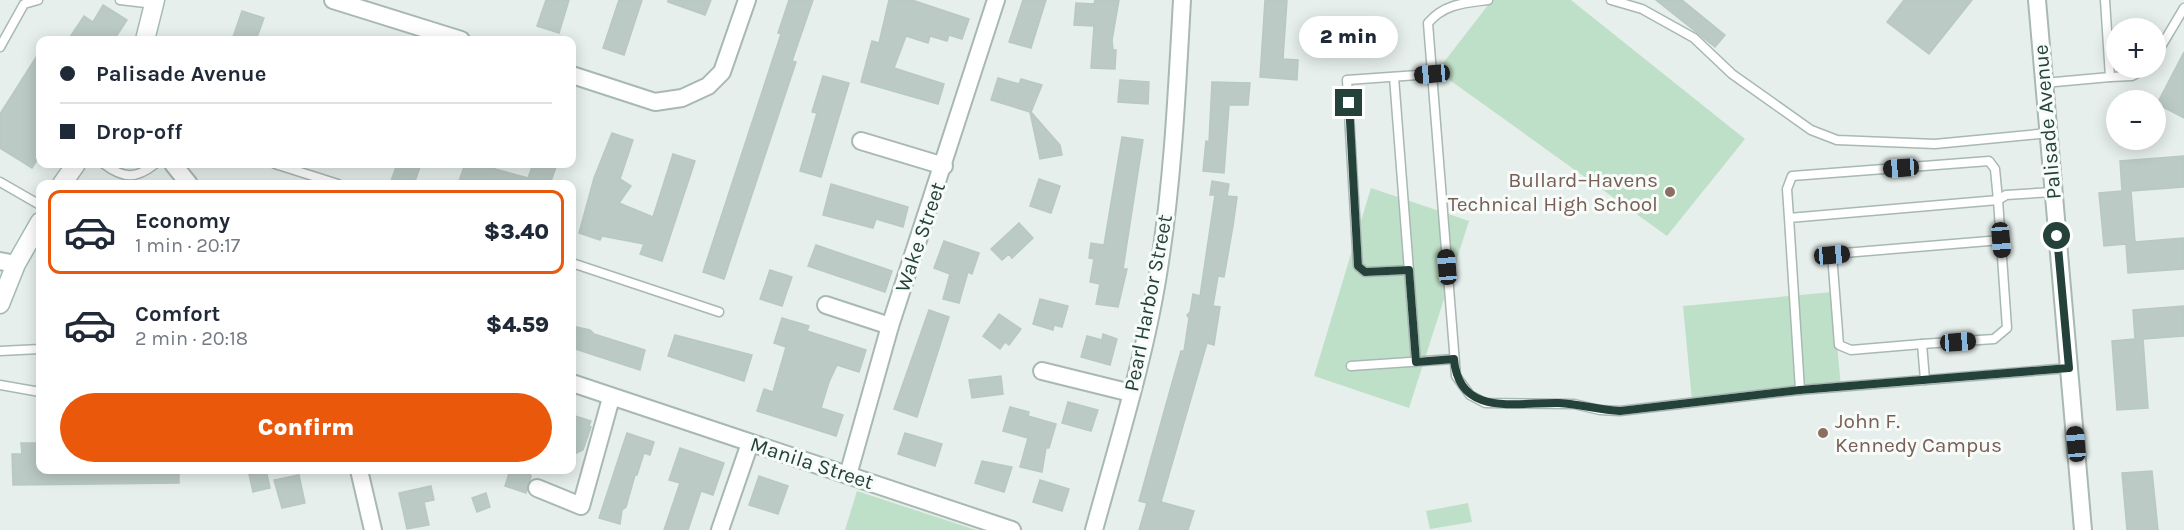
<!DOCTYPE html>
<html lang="en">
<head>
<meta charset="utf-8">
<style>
	body { margin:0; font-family:Karla,sans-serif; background:#f6f6f7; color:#1f2937; height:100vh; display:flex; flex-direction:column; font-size:22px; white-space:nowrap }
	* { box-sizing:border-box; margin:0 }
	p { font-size:20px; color:#747a83 }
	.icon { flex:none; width:33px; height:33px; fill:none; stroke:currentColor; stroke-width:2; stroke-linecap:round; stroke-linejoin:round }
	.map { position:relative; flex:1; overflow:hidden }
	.sheet { position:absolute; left:36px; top:180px; width:540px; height:294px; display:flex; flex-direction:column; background:#fff; border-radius:12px; box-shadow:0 3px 15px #0003 }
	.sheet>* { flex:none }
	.hud { position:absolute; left:36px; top:36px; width:540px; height:132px; border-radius:12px; box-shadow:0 3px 15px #0003; display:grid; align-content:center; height:132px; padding:0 24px; background:#fff }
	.fabs { position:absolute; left:2106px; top:18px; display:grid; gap:12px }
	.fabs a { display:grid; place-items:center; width:60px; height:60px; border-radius:50%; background:#fff; box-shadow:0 3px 15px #0003; font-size:30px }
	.end { position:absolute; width:27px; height:27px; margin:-14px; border:8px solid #24423a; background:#fff; box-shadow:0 0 0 3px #fff }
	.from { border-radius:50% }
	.bubble { position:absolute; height:42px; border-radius:21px; background:#fff; box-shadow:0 3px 15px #0003; font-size:20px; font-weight:800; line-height:42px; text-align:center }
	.car { position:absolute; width:18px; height:36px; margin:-18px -9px; border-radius:8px; box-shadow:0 0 4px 2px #0007; background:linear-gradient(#222 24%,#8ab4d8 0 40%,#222 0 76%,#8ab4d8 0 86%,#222 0) }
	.hud b { display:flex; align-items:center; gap:21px; height:57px; font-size:22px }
	.hud b+b { border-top:2px solid #e0e1e3 }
	.hud i { width:15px; height:15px; background:#1f2937 }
	ul { padding:10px 0 0; list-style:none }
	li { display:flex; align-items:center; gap:18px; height:84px; margin:0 12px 9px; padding:0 12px; border:3px solid transparent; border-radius:12px }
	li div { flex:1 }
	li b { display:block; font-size:22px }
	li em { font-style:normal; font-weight:800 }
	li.on { border-color:#ea580c }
	li>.icon { width:54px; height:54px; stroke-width:1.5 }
	.action { display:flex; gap:12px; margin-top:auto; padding:12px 24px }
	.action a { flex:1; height:69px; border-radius:36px; background:#ea580c; color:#fff; font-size:24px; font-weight:800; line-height:69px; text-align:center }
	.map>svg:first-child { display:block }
</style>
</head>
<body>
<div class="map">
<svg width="2184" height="530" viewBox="0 0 2184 530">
	<rect width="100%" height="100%" fill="#e6efeb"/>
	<g fill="#bfe0c8">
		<path d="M1492 0H1571L1745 139 1667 236 1437 71Z"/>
		<path d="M1371 188 1469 221 1409 408 1314 376Z"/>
		<path d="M1832 292 1841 387 1692 401 1683 306Z"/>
		<path d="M857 491 976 530H845Z"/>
		<path d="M1468 503 1472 522 1430 529 1426 511Z"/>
	</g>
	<g fill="#bbcac4" stroke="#b8c9c2" stroke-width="1.5">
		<path d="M546 0H569L559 33 537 26Z"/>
		<path d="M619 0H642L624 55 603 48Z"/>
		<path d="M668 0H711L705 15 668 2Z"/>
		<path d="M789 0H813L792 61 796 62 724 279 703 272 781 34 778 33Z"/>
		<path d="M889 0H912L969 19 962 39 949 35 947 41 930 36 928 43 906 36 894 68 944 84 938 104 861 82 872 41 879 43Z"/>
		<path d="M1023 0H1046L1031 48 1009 42Z"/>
		<path d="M1095 0H1119L1112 40 1113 50H1116L1115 69 1091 68 1094 26 1074 25 1076 3 1094 4Z"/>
		<path d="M1265 0H1287L1283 59 1298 60 1297 80 1260 77Z"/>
		<path d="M1656 0H1682L1725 35 1715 47Z"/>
		<path d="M1904 0H1972L1929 54 1887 22Z"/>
		<path d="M103 5 127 20 114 40H68L84 16 93 22Z"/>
		<path d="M242 11 264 18 256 40H232Z"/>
		<path d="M40 51V155L32 168 0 148V114Z"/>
		<path d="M2184 52V118L2157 104Z"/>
		<path d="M823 76 849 83 821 177 800 171 817 113 812 112Z"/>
		<path d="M998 78 1019 84 1021 79 1042 85 1031 112 1060 145 1062 155 1040 159 1030 112 991 100Z"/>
		<path d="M1120 80 1149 82 1148 104 1118 102Z"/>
		<path d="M1212 82 1250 83 1248 105H1229L1224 173 1203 171 1206 141 1209 142Z"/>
		<path d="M612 133 633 140 620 179 631 186 619 203 653 217 673 154 695 161 662 261 640 254 644 244 602 236 600 240 579 233 594 178Z"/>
		<path d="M1122 137 1143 140 1123 269H1127L1118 307 1096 304 1100 284 1090 282 1094 259 1089 258 1091 243 1104 245Z"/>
		<path d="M2184 156V187L2131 191 2135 242 2184 238V269L2128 273 2126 244 2104 246 2099 193 2122 191 2120 161Z"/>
		<path d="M397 164H421L414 184H390Z"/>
		<path d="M465 164H489L488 167 528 178 533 164H557L550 184H501L484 180 482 184H458Z"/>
		<path d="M1039 179 1060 186 1051 213 1030 206Z"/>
		<path d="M1212 181 1229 184 1227 196 1237 197 1233 226 1224 277 1218 276 1213 306 1220 307 1214 345 1207 343 1161 502 1194 511 1188 530H1139L1147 503 1139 501 1181 351H1184L1189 318 1187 315 1190 312 1193 294 1200 296 1215 195H1210Z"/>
		<path d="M831 184 908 207 903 227 876 219 873 228 823 215Z"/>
		<path d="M1019 223 1033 238 1012 258 1009 254 1002 260 991 249Z"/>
		<path d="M944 241 979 253 972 274 968 272 959 303 943 299 950 274 934 268Z"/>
		<path d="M816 245 892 271 885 292 808 266Z"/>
		<path d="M770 270 792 277 782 306 760 299Z"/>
		<path d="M1040 299 1068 306 1062 327 1054 325 1053 330 1033 324Z"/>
		<path d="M2184 306V336L2143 339 2148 408 2117 410 2112 341 2135 339 2133 310Z"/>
		<path d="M929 310 949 317 917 417 894 409Z"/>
		<path d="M999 314 1021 329 1009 345 1005 342 1000 349 983 336Z"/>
		<path d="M782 318 809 326 807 331 866 350 859 372 837 365 829 382 821 408 843 415 836 436 757 411 764 389 773 392 786 347 774 343Z"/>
		<path d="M572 326 590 330 594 334 645 350 640 370 572 348Z"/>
		<path d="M1103 334 1117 339 1110 365 1081 357 1087 336 1102 340Z"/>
		<path d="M675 335 752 355 744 381 668 356Z"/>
		<path d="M1001 376 1003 394 972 398 969 380Z"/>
		<path d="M1068 402 1098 410 1091 431 1062 423Z"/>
		<path d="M1010 407 1029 412 1028 416 1056 424 1049 448H1046L1042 472 1020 467 1028 438 1003 431Z"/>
		<path d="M572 415 591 421 589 426 591 427 583 450 572 455Z"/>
		<path d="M627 433 654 442 650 455 644 453 637 475H635L626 507 622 510 620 524 599 518Z"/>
		<path d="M905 433 942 444 935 466 898 454Z"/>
		<path d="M21 443H40V470H179V483L13 485 12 454H22Z"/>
		<path d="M680 448 724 463 713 495 701 491 688 530H664L680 483 669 480Z"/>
		<path d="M982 461 1012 467 1004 492 975 483Z"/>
		<path d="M266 470 270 488 253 492 249 474Z"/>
		<path d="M510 470H530L531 477 526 493 505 486Z"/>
		<path d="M2152 471 2158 530H2127L2122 473Z"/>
		<path d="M299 475 305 503 282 508 274 480Z"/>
		<path d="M759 476 788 486 778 514 749 505Z"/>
		<path d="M1040 480 1069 489 1062 511 1033 502Z"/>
		<path d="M431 486 434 500 424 502 429 525 407 529 399 493Z"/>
		<path d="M486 493 490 507 477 512 472 498Z"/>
	</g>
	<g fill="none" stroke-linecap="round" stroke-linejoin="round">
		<g stroke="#a8b8b2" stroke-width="11">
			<g id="lane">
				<path d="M120 0 154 4"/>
				<path d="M1488 0C1464 3 1444 4 1428 23L1456 376 1470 395 1485 403 1574 404 1600 410 1620 411 1800 390"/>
				<path d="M1611 0 1642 9 1694 38 1732 74 1811 130 1837 140 1935 144 2049 133"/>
				<path d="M0 47 24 4 38 0"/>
				<path d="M2156 55 2184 8"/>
				<path d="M1394 77 1416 362"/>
				<path d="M2110 77 2132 76 2147 68"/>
				<path d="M2044 83 2110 77 2105 0"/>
				<path d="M104 164C124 179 136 179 155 164"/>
				<path d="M275 164 338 184"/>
				<path d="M0 182 40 205"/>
				<path d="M2053 192 2006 195 1998 200 2007 328 1994 339 1922 344 1925 380 2069 368"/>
				<path d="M1789 218 1787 189 1792 176 1989 161 1995 169 1998 200 1789 218 1800 390 1925 380"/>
				<path d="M572 263 719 312"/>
				<path d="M1409 270 1365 272 1358 266 1347 80 1432 74"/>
				<path d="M1922 344 1851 350 1839 345 1832 254 2001 240"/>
				<path d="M0 351 40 349"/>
				<path d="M1351 366 1454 359"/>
				<path d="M0 385 40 392"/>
			</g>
		</g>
		<g stroke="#a8b8b2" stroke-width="20">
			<g id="street">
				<path d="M333 0 461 40"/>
				<path d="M2037 0 2083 530"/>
				<path d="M572 75 655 102 682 98 708 86 722 72 747 0"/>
				<path d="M861 141 944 166"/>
				<path d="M173 164 189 184"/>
				<path d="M0 261 16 264"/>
				<path d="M826 305 890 326"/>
				<path d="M1042 371 1131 393"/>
				<path d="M572 383 1012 530"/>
				<path d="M359 470 373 530"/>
				<path d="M848 475 890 326 996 0"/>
				<path d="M537 488 581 506 611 398"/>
				<path d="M720 530 750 443"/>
				<path d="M1094 530C1117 446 1146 354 1159 268 1173 179 1177 90 1182 0"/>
			</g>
		</g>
		<g stroke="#a4bbb3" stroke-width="21">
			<g id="secondary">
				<path d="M145 40 155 0"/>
				<path d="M62 184 76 164"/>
				<path d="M0 304 16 264 40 222"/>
			</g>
		</g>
		<use href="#lane" stroke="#fff" stroke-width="8"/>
		<use href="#street" stroke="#fff" stroke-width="16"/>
		<use href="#secondary" stroke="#fff" stroke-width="18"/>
	</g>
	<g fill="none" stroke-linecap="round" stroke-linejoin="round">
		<path stroke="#24423a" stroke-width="8" d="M1349 103 1358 266 1365 272 1409 270 1416 362 1454 359C1459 418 1516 402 1559 403 1580 404 1599 410 1620 411L1800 390 2069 368 2057 236"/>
	</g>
	<g fill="#8d6e63" stroke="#f7fbf9" stroke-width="2">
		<circle cx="1670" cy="192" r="6"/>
		<circle cx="1823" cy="433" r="6"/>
	</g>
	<g text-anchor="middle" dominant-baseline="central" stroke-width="6" stroke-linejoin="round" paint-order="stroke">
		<g font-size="21" fill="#24423a" stroke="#f7fbf9">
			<text transform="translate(2047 122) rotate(-95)">Palisade Avenue</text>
			<text transform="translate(920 237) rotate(-71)">Wake Street</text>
			<text transform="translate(1148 303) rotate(-79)">Pearl Harbor Street</text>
			<text transform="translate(812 463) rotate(18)">Manila Street</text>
		</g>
		<g font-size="21" fill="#785e54" stroke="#f7fbf9" text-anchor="end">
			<text x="1658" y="180">Bullard–Havens<tspan x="1658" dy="24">Technical High School</tspan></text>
			<text x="1835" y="421" text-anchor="start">John F.<tspan x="1835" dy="24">Kennedy Campus</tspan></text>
		</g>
	</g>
</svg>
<div class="fabs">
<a>+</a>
<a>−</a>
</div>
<i class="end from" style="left:2057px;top:236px"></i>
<i class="end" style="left:1349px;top:103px"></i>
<div class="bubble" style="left:1299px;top:16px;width:99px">2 min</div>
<i class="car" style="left:1432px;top:74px;rotate:265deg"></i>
<i class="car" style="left:1901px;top:168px;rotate:266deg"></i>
<i class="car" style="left:2001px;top:240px;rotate:175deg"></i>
<i class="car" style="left:1832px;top:255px;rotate:85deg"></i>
<i class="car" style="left:1447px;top:267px;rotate:355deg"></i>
<i class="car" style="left:1958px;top:342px;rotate:86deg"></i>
<i class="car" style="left:2076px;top:444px;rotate:355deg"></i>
<div class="hud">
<b><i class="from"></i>Palisade Avenue</b>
<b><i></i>Drop-off</b>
</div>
<section class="sheet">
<ul>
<li class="on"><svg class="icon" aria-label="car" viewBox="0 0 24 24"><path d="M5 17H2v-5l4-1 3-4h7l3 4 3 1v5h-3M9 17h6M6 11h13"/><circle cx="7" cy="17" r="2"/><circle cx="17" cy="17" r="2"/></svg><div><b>Economy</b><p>1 min · 20:17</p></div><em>$3.40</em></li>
<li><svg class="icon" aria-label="car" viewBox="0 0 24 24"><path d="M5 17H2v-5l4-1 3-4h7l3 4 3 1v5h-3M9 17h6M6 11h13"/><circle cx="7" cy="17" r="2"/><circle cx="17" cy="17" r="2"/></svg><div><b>Comfort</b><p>2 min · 20:18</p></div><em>$4.59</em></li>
</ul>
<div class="action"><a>Confirm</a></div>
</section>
</div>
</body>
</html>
